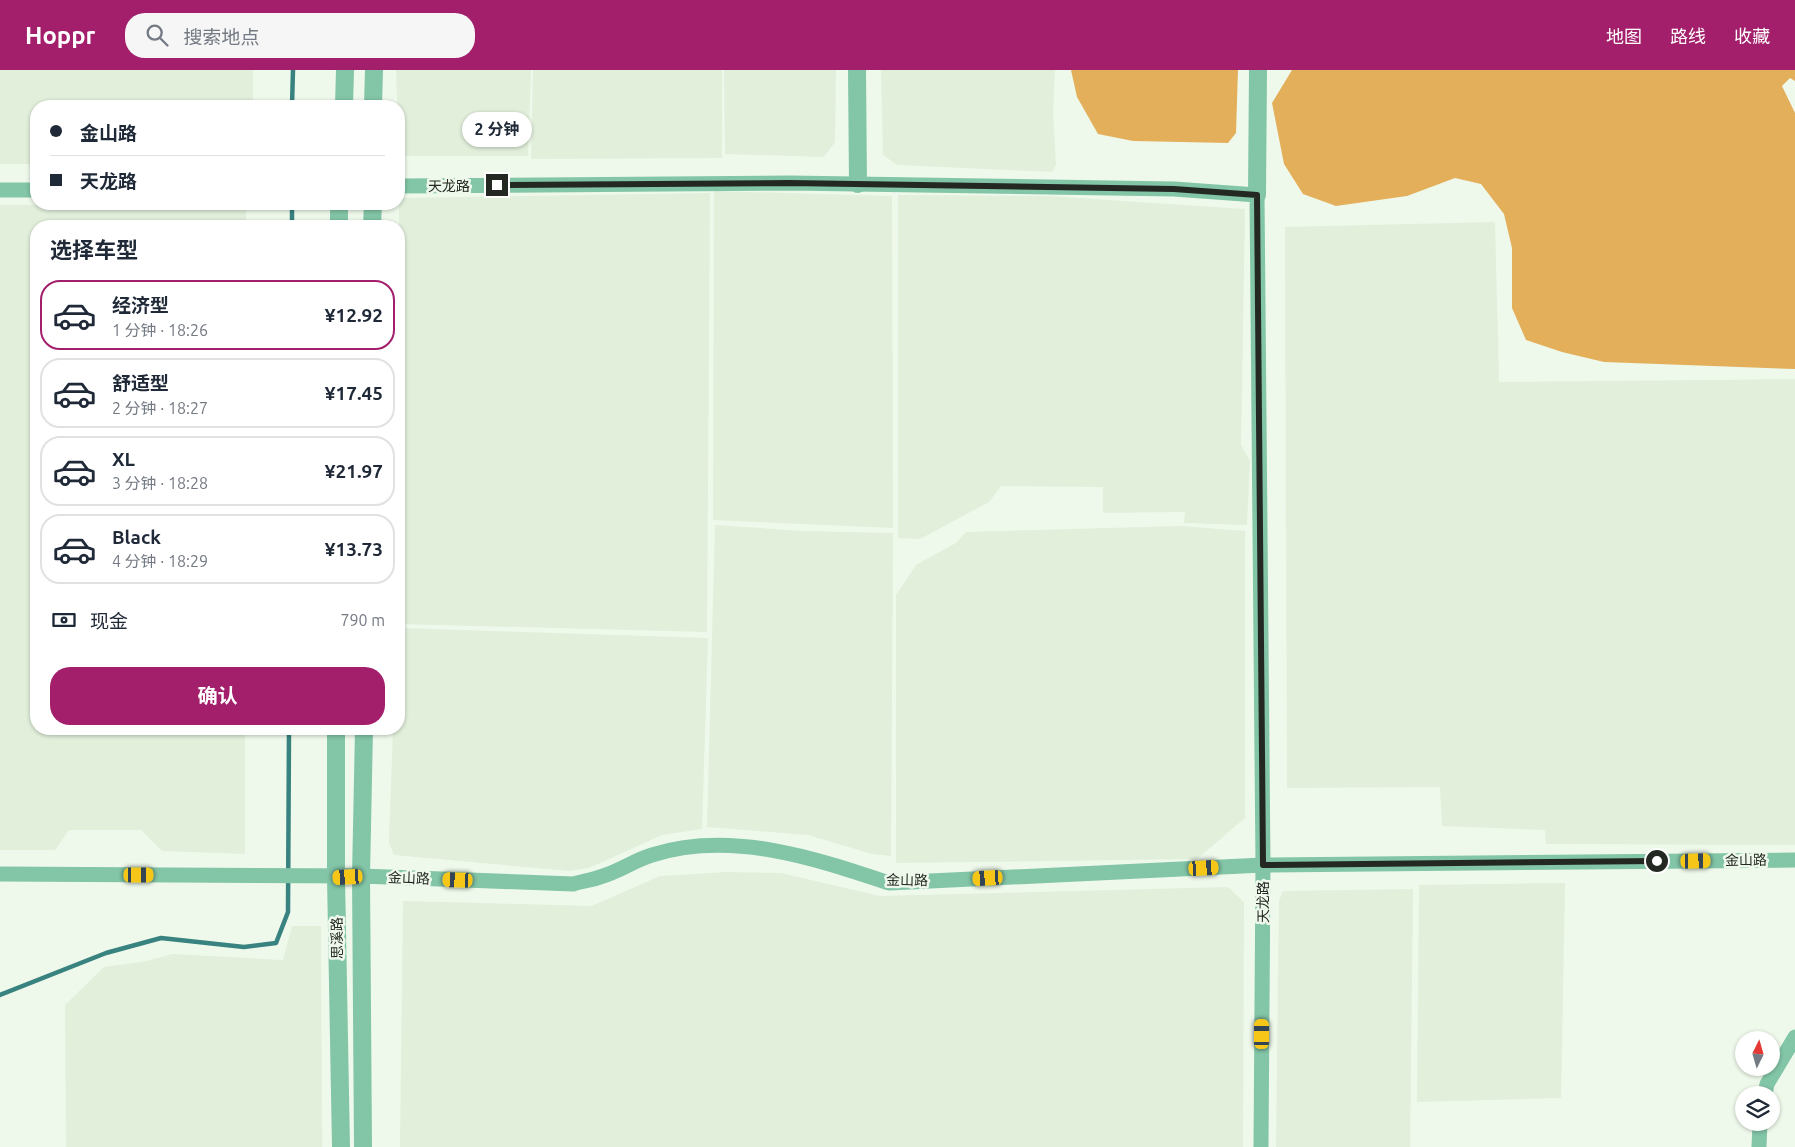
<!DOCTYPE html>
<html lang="zh">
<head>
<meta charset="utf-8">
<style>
	body { margin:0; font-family:Ubuntu,"Noto Sans SC",sans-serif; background:#f6f6f7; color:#1f2937; height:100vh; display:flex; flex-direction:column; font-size:19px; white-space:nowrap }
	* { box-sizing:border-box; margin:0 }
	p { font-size:16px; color:#747a83 }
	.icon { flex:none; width:28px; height:28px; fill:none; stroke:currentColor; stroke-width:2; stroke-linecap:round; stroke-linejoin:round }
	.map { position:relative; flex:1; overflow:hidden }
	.panel { position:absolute; left:30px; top:150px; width:375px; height:515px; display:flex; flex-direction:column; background:#fff; border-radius:20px; box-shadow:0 1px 4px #0004 }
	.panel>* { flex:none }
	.banner { position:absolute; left:30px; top:30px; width:375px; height:110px; border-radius:20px; box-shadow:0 1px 4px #0004; display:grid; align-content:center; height:110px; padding:0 20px; background:#fff }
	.needle { width:32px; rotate:5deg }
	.tools { position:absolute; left:1735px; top:961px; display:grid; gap:10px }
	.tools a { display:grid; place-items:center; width:45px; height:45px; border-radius:50%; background:#fff; box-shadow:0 1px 4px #0004; font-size:25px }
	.end { position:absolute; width:22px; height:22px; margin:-11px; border:6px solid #242823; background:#fff; box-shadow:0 0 0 2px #fff }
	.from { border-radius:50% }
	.bubble { position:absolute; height:35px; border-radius:18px; background:#fff; box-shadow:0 1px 4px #0004; font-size:16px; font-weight:700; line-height:35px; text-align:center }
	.car { position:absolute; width:15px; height:30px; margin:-15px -8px; border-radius:6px; box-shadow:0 0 4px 1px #0007; background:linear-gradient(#f5c518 24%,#345 0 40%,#f5c518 0 76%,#345 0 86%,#f5c518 0) }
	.banner b { display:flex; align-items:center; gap:18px; height:48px; font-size:19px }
	.banner b+b { border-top:1px solid #e0e1e3 }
	.banner i { width:12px; height:12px; background:#1f2937 }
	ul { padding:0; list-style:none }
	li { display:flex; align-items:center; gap:15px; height:70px; margin:0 10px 8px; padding:0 10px; border:2px solid #e0e1e3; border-radius:20px }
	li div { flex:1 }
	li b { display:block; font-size:19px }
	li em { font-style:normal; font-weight:700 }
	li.on { border-color:#a31f6b }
	li>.icon { width:45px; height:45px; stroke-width:1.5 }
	h2 { padding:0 20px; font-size:22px; line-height:60px }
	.pay { display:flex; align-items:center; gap:12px; height:55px; padding:0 20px; font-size:19px }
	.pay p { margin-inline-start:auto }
	.button { display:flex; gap:10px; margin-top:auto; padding:10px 20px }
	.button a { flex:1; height:58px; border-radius:20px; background:#a31f6b; color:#fff; font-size:20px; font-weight:700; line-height:58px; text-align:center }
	header { display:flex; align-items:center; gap:30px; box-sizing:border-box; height:70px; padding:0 25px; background:#a31f6b; color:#fff }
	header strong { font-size:24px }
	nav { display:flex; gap:28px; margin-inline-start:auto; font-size:18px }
	.search { width:350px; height:45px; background:#f6f6f7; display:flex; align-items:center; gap:12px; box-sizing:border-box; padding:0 18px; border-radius:20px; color:#747a83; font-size:19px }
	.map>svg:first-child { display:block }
</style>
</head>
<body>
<header>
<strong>Hoppr</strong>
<div class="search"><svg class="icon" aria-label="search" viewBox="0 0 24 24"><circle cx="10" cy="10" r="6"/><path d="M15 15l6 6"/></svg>搜索地点</div>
<nav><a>地图</a><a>路线</a><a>收藏</a></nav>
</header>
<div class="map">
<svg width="1795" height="1077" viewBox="0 0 1795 1077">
	<rect width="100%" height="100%" fill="#eff9eb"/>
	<g fill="#e1efdb">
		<path d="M0 0H253V36H36V94H0Z"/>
		<path d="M396 0H531L528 86H404L399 82Z"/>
		<path d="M533 0H722V88L531 89Z"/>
		<path d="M724 0H836L835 72 824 87 725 84Z"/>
		<path d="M881 0H1055L1053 42 1056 95 1052 102 897 95 883 85Z"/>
		<path d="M714 121 892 126 893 458 713 450Z"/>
		<path d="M710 123 707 562 399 554V128Z"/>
		<path d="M898 125 1048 126 1245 139 1241 375 1250 391 1247 455 1184 453 1185 442 1103 443V417L1001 416 989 432 920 469 898 468Z"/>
		<path d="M246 134V156H36V659H245V784L162 781 141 760H69L55 780H0V135Z"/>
		<path d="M1495 152 1499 312 1795 309V775L1546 774 1545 760 1442 756 1440 717 1287 718 1285 157Z"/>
		<path d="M715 455 803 461 893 463 891 786 872 784 808 765 707 757Z"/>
		<path d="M1181 456 1245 461V748L1197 789 896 793V525L916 495 956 473 966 462Z"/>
		<path d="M399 558 708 568 702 759 662 765 589 798 569 801 394 785 389 773 393 659H399Z"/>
		<path d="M727 802 781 803 880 826 1228 817 1244 832 1243 1077H400L403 831 592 836 660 806Z"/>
		<path d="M1565 813 1561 1028 1417 1032 1419 815Z"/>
		<path d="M1413 819 1410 1077H1276L1279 831 1283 821Z"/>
		<path d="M292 856H321L322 1077H66L65 935 104 897 147 891 172 884 283 890Z"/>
	</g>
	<g fill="#e3af5b">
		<path d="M1071 0H1238L1236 63 1228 73 1133 71 1098 64 1077 27Z"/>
		<path d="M1292 0H1795V11L1790 8 1782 16 1795 43V299L1604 292 1562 282 1526 270 1512 238V178L1504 144 1481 114 1455 108 1407 126 1336 136 1303 124 1284 94 1272 33Z"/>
	</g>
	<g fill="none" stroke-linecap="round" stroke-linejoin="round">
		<g stroke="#388280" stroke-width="4.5">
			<path d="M292 36 293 0"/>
			<path d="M292 156V134"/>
			<path d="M0 925 106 883 161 868 244 877 276 873 288 842 289 659"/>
		</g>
		<g stroke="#82c5a7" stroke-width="15">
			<path d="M399 116 790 113 1174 119 1257 125 1263 795 1261 1077"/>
			<path d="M0 120H36"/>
			<path d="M0 804 361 806 573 814C583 811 593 810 603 806 620 801 635 790 652 785 731 760 814 788 889 813L1263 795 1795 790"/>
			<path d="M1765 1025 1767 1014 1795 967"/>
			<path d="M1759 1077 1760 1052"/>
		</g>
		<g stroke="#82c5a7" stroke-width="18">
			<path d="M857 0 858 114"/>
			<path d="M344 36 345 0"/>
			<path d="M373 36 374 0"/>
			<path d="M1257 125 1258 0"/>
			<path d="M339 156V134"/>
			<path d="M372 156 373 134"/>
			<path d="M336 659V807L341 1077"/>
			<path d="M363 1077 361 806 364 659"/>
		</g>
	</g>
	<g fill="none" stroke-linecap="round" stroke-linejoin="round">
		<path stroke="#242823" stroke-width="6" d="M497 115 790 113 1174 119 1257 125 1263 795 1657 791"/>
	</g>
	<g text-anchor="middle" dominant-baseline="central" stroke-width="5" stroke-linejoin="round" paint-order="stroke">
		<g font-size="14" fill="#242823" stroke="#eff9eb">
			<text x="449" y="116">天龙路</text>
			<text transform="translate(1746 790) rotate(-1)">金山路</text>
			<text transform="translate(409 808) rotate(2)">金山路</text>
			<text transform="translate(907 810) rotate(1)">金山路</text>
			<text transform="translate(1263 832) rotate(-90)">天龙路</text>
			<text transform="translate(337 868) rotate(-91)">思溪路</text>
		</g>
	</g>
</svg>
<div class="tools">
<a><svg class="needle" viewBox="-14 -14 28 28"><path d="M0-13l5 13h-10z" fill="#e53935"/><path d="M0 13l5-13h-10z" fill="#747a83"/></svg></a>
<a><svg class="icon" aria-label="layers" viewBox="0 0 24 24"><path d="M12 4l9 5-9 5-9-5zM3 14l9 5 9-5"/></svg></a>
</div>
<i class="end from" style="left:1657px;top:791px"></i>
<i class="end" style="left:497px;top:115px"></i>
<div class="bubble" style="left:462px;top:42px;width:70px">2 分钟</div>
<i class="car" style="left:1696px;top:791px;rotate:89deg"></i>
<i class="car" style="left:1204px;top:798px;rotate:87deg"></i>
<i class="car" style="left:139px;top:805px;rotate:90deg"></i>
<i class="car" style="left:348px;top:807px;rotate:267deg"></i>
<i class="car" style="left:988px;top:808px;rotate:267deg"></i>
<i class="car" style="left:458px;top:810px;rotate:272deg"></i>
<i class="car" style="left:1262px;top:964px;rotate:0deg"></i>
<div class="banner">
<b><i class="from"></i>金山路</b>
<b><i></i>天龙路</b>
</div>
<section class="panel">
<h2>选择车型</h2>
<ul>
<li class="on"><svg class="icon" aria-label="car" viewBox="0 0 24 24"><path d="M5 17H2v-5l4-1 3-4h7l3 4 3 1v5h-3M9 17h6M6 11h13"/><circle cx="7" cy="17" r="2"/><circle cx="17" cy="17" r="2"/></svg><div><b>经济型</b><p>1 分钟 · 18:26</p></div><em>¥12.92</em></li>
<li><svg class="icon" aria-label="car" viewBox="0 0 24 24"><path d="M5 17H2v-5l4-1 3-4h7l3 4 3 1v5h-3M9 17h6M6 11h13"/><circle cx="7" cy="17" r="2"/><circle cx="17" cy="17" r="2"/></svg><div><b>舒适型</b><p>2 分钟 · 18:27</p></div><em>¥17.45</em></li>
<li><svg class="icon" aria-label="car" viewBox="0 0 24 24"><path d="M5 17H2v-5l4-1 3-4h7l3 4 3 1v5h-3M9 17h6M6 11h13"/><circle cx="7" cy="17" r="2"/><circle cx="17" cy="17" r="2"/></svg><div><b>XL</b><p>3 分钟 · 18:28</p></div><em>¥21.97</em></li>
<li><svg class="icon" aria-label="car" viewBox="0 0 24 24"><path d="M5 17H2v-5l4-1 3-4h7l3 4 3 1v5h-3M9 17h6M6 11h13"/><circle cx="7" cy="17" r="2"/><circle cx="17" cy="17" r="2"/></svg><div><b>Black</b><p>4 分钟 · 18:29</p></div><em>¥13.73</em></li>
</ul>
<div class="pay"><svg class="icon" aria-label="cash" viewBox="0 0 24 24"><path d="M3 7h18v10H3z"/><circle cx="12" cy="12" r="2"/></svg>现金<p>790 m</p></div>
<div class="button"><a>确认</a></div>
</section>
</div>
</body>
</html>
